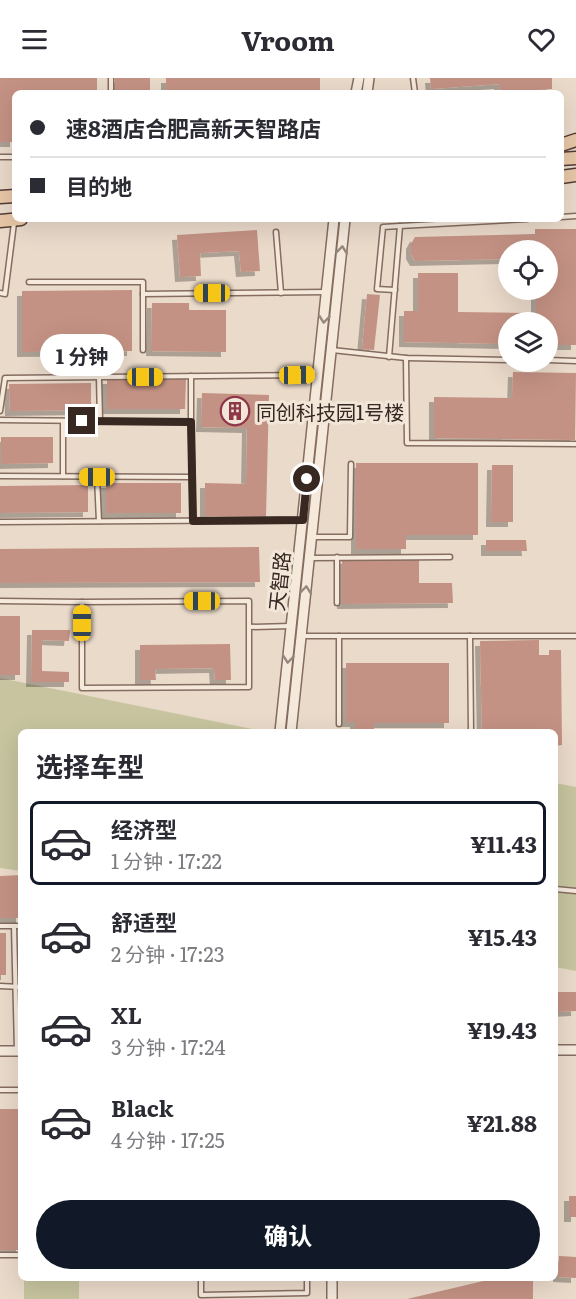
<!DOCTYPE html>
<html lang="zh">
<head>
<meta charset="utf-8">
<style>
	body { margin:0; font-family:Literata,"Noto Sans SC",serif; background:#f7f7f7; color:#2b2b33; height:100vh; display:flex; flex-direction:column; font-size:22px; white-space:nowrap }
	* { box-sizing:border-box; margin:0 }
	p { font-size:20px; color:#7c7c81 }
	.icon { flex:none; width:33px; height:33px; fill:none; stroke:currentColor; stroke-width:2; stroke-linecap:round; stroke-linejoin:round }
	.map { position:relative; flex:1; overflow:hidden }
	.side { position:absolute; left:18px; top:651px; width:540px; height:552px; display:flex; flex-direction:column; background:#fff; border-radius:9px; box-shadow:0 6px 24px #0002 }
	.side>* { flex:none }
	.banner { position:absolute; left:12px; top:12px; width:552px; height:132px; border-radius:9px; box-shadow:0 6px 24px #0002; display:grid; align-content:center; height:132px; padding:0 18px; background:#fff }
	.tools { position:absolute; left:498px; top:162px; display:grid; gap:12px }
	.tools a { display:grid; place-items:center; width:60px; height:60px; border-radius:50%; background:#fff; box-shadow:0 6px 24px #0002; font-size:30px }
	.end { position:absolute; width:27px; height:27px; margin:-14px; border:8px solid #372822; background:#fff; box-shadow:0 0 0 3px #fff }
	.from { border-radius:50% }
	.bubble { position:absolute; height:42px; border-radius:21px; background:#fff; box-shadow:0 6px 24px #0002; font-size:20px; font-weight:700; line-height:42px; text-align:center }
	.car { position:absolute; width:18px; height:36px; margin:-18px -9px; border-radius:8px; box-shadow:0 0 4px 2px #0007; background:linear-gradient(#f5c518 24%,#345 0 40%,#f5c518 0 76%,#345 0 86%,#f5c518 0) }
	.banner b { display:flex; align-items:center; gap:21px; height:57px; font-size:22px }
	.banner b+b { border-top:2px solid #e1e1e2 }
	.banner i { width:15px; height:15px; background:#2b2b33 }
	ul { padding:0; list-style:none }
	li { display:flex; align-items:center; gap:18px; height:84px; margin:0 12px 9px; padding:0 6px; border:3px solid transparent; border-radius:9px }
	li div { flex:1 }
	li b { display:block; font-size:22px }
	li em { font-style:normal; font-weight:700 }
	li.current { border-color:#111827 }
	li>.icon { width:54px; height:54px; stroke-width:1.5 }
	h2 { padding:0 18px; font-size:27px; line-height:72px }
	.primary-button { display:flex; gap:12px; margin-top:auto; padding:12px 18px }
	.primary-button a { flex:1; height:69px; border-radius:36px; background:#111827; color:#fff; font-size:24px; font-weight:700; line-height:69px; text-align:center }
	header { display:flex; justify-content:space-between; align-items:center; height:78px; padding:0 18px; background:#fff; font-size:27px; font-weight:700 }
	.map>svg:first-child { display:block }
</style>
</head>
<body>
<header><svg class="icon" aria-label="menu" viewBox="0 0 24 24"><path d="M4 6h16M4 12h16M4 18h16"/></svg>Vroom<svg class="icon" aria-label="heart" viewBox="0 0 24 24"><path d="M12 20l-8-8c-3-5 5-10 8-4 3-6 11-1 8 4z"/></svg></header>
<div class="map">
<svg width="576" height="1221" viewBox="0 0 576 1221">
	<defs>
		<filter id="shadow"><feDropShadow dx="-5" dy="5" stdDeviation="0" flood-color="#0004"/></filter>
	</defs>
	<rect width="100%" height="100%" fill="#eadaca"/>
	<g fill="#c7c49f">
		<path d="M0 600 262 653V654H21V793L0 790Z"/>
		<path d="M555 705 576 709V893L555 889Z"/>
		<rect x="24" y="1200" width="55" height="21"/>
	</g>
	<g fill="#c49284" filter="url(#shadow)">
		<path d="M0 0H97V15H15V64H0Z"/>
		<rect x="115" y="0" width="35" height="15"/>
		<rect x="166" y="0" width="154" height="15"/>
		<path d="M430 0H552V11L536 12V15H500L499 6 431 11Z"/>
		<path d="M535 151H576V267H548V244H508V266L404 264V233H418V195H458V234L536 235V212H548V172H508V181L415 183 411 176V166L415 159 535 156Z"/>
		<path d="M257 152 260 193 241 194 239 173 200 175 201 198 180 199 177 157Z"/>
		<path d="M132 212V273L22 274V213Z"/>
		<path d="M367 216 380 217 374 272 362 271Z"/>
		<path d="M152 225H189V232H226V274L151 273Z"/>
		<path d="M513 294 576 295 575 362 434 360V319L512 320Z"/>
		<path d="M107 301H186L185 331H107Z"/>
		<path d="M91 305V332L10 333 9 306Z"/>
		<path d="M202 315 269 317 266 439 205 438V405L246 406 247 350 201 349Z"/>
		<path d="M1 359H53V385L1 386Z"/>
		<path d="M356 385H478V457H406V471H356Z"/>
		<path d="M492 387H513V444H491Z"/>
		<rect x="106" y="405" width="75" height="30"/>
		<path d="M88 407V434L0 435V408Z"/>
		<path d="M486 462H526L527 473H486Z"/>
		<path d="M259 469 260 504 0 505V471Z"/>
		<path d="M419 480V505H452L453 525 342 526V481Z"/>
		<rect x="0" y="538" width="20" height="59"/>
		<path d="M32 552H70L69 563 42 562V593L69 594V604H31Z"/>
		<path d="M539 562V577H549V572H561L562 667 555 668V654H482L480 563Z"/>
		<path d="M230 566 231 602H215L214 590 155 591 156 602H140V567Z"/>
		<path d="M346 585H449V645H374V654H355V644H346Z"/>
		<path d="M21 797V840H0V798Z"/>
		<rect x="0" y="855" width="6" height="42"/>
		<path d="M557 914H576V933L557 934Z"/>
		<rect x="0" y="1031" width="21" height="141"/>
		<rect x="569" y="1118" width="7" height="21"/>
		<path d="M559 1178 576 1179V1200L558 1199Z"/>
		<path d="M496 1200H533V1221H407Z"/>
	</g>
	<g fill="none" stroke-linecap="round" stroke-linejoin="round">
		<g stroke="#856d60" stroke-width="7">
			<g id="service">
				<path d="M111 0V15"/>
				<path d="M413 0 415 15"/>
				<path d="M0 79H15"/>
				<path d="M561 139 576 138"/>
				<path d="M276 154 281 215"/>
				<path d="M29 204H143V216L326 214"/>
				<path d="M395 212 377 211 383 149 400 148"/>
				<path d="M0 215 5 216 14 145"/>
				<path d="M143 216V272"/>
				<path d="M332 272 406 280 508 282"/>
				<path d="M389 279 400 148 527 141"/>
				<path d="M406 280 407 365 576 366"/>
				<path d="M548 282 576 283"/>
				<path d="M191 298V344"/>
				<path d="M99 299 100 343"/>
				<path d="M0 333 5 300 317 297"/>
				<path d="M0 342 191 344 193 443"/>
				<path d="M0 398 192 399"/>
				<path d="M63 398V343"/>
				<path d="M97 399 99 443"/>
				<path d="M0 444 302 442"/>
				<path d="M312 459H350L351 386"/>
				<path d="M337 479V525"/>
				<path d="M310 480 450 479"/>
				<path d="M0 523 82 524"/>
				<path d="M249 549V523L82 524V610L249 609V549L291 548"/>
				<path d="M302 558H576"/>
				<path d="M470 558 471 654"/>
				<path d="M339 646V558"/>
				<path d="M555 811 576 813"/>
				<path d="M0 848H14L17 972"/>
				<path d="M14 848H21"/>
				<path d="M0 908 21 909"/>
				<path d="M0 1012H21"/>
				<path d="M0 1177H21"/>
				<path d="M201 1200V1217L307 1215V1200"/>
			</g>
		</g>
		<g stroke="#856d60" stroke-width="12">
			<g id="tertiary">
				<path d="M356 15 359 0"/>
				<path d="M367 15 369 0"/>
				<path d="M280 654 334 141"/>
				<path d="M291 654 345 141"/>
				<path d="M555 972H576"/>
				<path d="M0 973H21"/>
				<path d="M332 1221V1200"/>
			</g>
		</g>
		<g stroke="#533c34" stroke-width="15">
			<g id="primary">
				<path d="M561 67 576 62"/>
				<path d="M561 81 576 80"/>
				<path d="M561 99 576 97"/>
				<path d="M0 119 15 118"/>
				<path d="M0 143 21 141"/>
			</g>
		</g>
		<use href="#service" stroke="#f5e9dc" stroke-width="4"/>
		<use href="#tertiary" stroke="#f5e9dc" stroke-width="9"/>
		<use href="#primary" stroke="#e8c7a7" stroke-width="12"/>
	</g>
	<defs><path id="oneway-chevron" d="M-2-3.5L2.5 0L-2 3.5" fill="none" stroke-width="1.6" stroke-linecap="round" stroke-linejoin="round" transform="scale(1.5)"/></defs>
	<g stroke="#96887f">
		<use href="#oneway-chevron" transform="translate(342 172) rotate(-84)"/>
		<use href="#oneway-chevron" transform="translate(324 241) rotate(96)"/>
		<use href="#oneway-chevron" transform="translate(306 512) rotate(-84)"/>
		<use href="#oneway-chevron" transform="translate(288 581) rotate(96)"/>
	</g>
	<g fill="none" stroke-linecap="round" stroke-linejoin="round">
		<path stroke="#372822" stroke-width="8" d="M82 343 191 344 193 443 303 442 307 401"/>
	</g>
	<defs>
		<g id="building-ring" transform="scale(1.5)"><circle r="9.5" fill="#f2e6d9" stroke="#8d3748" stroke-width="1.5"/><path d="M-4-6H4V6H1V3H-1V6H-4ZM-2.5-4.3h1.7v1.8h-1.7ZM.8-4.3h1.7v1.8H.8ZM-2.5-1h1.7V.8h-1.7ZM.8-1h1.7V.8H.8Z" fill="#8d3748"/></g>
	</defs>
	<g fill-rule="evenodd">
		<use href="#building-ring" x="235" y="333"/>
	</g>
	<g text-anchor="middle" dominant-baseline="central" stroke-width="6" stroke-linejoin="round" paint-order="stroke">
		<g font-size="20" fill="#372822" stroke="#f2e6d9" text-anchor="start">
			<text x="256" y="333">同创科技园1号楼</text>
		</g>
		<g font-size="20" fill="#372822" stroke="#f2e6d9">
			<text transform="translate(278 503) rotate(-84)">天智路</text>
		</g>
	</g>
</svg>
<div class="tools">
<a><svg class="icon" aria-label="locate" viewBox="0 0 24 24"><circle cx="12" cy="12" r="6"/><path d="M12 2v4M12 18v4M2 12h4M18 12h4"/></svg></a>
<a><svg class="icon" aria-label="layers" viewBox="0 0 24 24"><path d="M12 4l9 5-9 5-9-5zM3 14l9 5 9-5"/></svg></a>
</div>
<i class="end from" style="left:307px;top:401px"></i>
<i class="end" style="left:82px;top:343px"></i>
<div class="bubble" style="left:40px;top:256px;width:84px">1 分钟</div>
<i class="car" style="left:212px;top:215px;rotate:270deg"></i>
<i class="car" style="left:297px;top:297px;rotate:89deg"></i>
<i class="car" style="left:145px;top:299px;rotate:90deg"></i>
<i class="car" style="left:97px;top:399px;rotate:270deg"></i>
<i class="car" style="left:202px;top:523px;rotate:270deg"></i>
<i class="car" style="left:82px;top:545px;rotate:0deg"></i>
<div class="banner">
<b><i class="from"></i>速8酒店合肥高新天智路店</b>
<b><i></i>目的地</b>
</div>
<section class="side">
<h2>选择车型</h2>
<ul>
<li class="current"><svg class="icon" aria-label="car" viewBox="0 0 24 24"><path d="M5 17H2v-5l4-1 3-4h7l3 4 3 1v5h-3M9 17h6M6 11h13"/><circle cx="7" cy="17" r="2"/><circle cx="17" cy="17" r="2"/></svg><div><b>经济型</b><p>1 分钟 · 17:22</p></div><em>¥11.43</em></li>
<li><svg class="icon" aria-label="car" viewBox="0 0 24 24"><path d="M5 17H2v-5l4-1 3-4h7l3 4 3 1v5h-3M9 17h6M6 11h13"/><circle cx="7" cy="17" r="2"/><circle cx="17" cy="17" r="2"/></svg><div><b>舒适型</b><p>2 分钟 · 17:23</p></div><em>¥15.43</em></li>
<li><svg class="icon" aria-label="car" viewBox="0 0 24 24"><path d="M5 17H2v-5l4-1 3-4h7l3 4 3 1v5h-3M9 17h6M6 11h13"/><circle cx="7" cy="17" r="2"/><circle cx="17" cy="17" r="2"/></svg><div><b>XL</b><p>3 分钟 · 17:24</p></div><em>¥19.43</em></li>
<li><svg class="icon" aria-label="car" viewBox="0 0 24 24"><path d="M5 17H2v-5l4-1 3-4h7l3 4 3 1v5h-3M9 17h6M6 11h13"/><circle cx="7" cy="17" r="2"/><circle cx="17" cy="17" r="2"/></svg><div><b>Black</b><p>4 分钟 · 17:25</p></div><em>¥21.88</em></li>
</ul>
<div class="primary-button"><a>确认</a></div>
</section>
</div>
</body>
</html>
